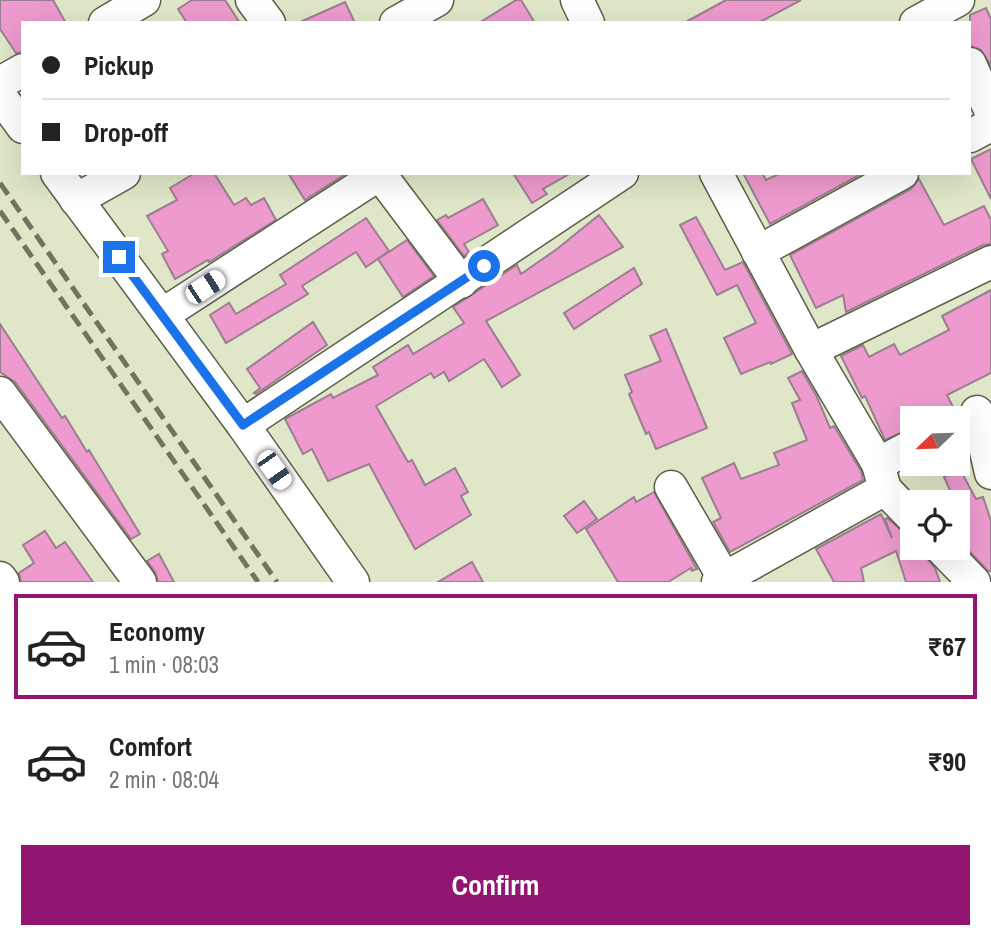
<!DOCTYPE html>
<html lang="en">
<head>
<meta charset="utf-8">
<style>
	body { margin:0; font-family:"Archivo Narrow",sans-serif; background:#f2f2f2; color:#222; height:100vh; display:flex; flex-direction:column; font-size:26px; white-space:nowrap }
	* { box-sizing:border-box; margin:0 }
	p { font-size:23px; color:#767676 }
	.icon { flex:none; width:38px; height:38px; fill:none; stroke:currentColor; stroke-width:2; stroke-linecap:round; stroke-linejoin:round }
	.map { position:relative; height:582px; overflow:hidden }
	.details { display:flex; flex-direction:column; background:#fff; flex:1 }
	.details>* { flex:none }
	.hud { position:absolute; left:21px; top:21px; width:950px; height:154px; border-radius:0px; box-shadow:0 7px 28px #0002; display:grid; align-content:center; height:154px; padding:0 21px; background:#fff }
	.needle { width:46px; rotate:247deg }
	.tools { position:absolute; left:900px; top:406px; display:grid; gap:14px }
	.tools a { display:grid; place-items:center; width:70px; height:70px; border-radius:0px; background:#fff; box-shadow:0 7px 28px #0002; font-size:35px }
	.end { position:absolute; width:32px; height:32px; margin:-16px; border:9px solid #1a73e8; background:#fff; box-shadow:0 0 0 4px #fff }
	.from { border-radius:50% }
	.car { position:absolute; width:21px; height:42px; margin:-21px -10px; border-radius:9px; box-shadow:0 0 5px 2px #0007; background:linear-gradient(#fff 24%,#345 0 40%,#fff 0 76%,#345 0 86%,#fff 0) }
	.hud b { display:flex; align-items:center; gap:24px; height:66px; font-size:26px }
	.hud b+b { border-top:2px solid #e0e0e0 }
	.hud i { width:18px; height:18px; background:#222 }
	ul { padding:12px 0 0; list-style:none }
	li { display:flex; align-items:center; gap:21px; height:105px; margin:0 14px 10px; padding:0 7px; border:4px solid transparent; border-radius:0px }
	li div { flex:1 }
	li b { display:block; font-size:26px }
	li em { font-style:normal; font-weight:700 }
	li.on { border-color:#921571 }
	li>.icon { width:63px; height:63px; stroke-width:1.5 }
	.action { display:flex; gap:14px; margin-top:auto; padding:14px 21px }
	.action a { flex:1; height:80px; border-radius:0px; background:#921571; color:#fff; font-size:28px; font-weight:700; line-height:80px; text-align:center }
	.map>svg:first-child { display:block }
</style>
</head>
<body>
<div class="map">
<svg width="991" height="582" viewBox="0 0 991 582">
	<rect width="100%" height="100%" fill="#dfe7c8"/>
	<g fill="#ee9ace" stroke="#9b7f90" stroke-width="2">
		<path d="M0 0H53L66 23H23V52L16 53 0 29Z"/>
		<path d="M192 0H225L240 23H187L178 9Z"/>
		<path d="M516 0H521L535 23H479Z"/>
		<path d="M726 0H801L758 23H684Z"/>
		<path d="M345 2 355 23H298Z"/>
		<path d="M986 8 991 19V66L981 50 970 46V15Z"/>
		<path d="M991 149V199L971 159Z"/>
		<path d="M195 173H214L234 205 246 198 251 205 264 198 276 220 209 262 208 260 175 279 162 254 168 251 147 216 177 200 170 188Z"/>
		<path d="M288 173H347L305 200Z"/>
		<path d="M513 173H571L543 189 547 194 532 203Z"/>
		<path d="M743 173H762L766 180 781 173H863L770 224Z"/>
		<path d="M919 179 944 225 984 206 991 220V244L983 245 846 312 843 295 816 308 790 255 911 189Z"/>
		<path d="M483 199 498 225 464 244 469 252 464 256 437 220 446 215 448 218Z"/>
		<path d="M599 215 623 247 486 321 520 375 502 387 484 359 449 381 444 372 434 378 431 373 376 406 408 462 412 460 425 485 455 468 468 492 461 496 471 515 415 549 369 464 328 481 312 449 303 454 285 419 331 394 333 398 378 375 373 367 408 345 413 354 464 323 453 307 517 265 521 274 557 249Z"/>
		<path d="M696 217 725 270 743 262 792 354 771 364 770 362 741 374 724 338 756 323 737 285 717 295 680 225Z"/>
		<path d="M366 218 389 251 366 267 356 252 302 286 308 294 226 343 210 315 229 303 236 314 286 284 280 275Z"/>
		<path d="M407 240 434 276 403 297 378 259Z"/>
		<path d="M634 268 642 284 574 329 564 313Z"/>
		<path d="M991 290V373L947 395 955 411 941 418H912V428L885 440 865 396 862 398 841 356 863 345 869 357 894 344 900 355 949 330 942 316Z"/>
		<path d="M313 322 327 345 256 394 254 393 260 388 247 369Z"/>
		<path d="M0 324 62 418 65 416 87 452 89 450 140 534 131 539 15 382 0 372Z"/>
		<path d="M666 329 707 428 656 449 649 432 646 434 629 394 632 392 625 375 661 361 650 336Z"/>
		<path d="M802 371 817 397 830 428 834 426 861 471 863 480 730 552 713 522 721 518 702 478 734 463 741 479 779 465 774 453 807 440 792 403 800 400 788 378Z"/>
		<path d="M957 464 976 499 983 497 991 521V571H988L957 538V493L952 495 944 477 957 470Z"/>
		<path d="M654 492 697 569 692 571 691 568 668 582H618L586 529 634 497 636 502Z"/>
		<path d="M584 501 597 519 577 533 564 516Z"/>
		<path d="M881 514 892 538 885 519 887 518 905 533 917 557 924 555 935 568 940 582H906L896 551 861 568 864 582H834L816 549Z"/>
		<path d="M45 531 56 548 65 542 93 582H21L19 573 34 563 23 545Z"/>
		<path d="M159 554 174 582H158L155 572 147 561Z"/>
		<path d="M472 562 483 582H438Z"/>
	</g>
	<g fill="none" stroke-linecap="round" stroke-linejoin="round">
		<g stroke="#596045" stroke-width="35">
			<g id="minor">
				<path d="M252 0 269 23"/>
				<path d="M577 0 588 23"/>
				<path d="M105 23 144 0"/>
				<path d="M396 23 437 0"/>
				<path d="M916 23 958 0"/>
				<path d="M970 64 991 112"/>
				<path d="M0 83 23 70"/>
				<path d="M0 96 23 127"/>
				<path d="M970 136 991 125"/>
				<path d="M57 173 243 425 353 582"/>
				<path d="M379 173 461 282"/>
				<path d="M716 173 811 350"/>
				<path d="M76 200 124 173"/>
				<path d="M758 252 902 173"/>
				<path d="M162 315 381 173"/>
				<path d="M0 393 140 582"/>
				<path d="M977 412 991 473"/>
				<path d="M243 425 622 173"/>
				<path d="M878 464 811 350 991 262"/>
				<path d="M671 487 724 578"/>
				<path d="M885 489 912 517"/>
				<path d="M941 548 974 582"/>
				<path d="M0 578 3 582"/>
				<path d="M718 582 885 489 878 464 912 446"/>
			</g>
		</g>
		<use href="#minor" stroke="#fff" stroke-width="32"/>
		<g stroke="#707562" stroke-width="5" stroke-dasharray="14 7" stroke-linecap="butt">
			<path d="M0 183 277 582"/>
			<path d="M0 211 258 582"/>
		</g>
	</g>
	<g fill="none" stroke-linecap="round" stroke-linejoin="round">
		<path stroke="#1a73e8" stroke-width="9" d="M119 257 243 425 484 266"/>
	</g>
</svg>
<div class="tools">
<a><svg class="needle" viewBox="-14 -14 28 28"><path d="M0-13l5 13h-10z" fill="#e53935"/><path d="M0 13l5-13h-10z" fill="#767676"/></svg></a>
<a><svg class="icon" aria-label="locate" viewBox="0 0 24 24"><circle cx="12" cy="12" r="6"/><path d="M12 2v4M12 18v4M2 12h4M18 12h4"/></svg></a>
</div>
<i class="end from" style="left:484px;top:266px"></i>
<i class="end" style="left:119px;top:257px"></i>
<i class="car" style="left:205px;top:287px;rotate:57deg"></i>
<i class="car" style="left:274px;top:470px;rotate:145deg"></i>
<div class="hud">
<b><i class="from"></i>Pickup</b>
<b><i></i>Drop-off</b>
</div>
</div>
<section class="details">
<ul>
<li class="on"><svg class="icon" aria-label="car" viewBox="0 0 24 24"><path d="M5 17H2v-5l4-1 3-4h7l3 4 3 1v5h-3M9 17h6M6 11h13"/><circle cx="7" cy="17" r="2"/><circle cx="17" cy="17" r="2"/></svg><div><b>Economy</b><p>1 min · 08:03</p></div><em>₹67</em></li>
<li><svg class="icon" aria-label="car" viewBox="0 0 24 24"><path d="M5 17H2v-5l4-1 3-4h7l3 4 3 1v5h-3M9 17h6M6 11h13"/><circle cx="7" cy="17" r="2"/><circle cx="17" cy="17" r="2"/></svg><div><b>Comfort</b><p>2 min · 08:04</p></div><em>₹90</em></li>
</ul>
<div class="action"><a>Confirm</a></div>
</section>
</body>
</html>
